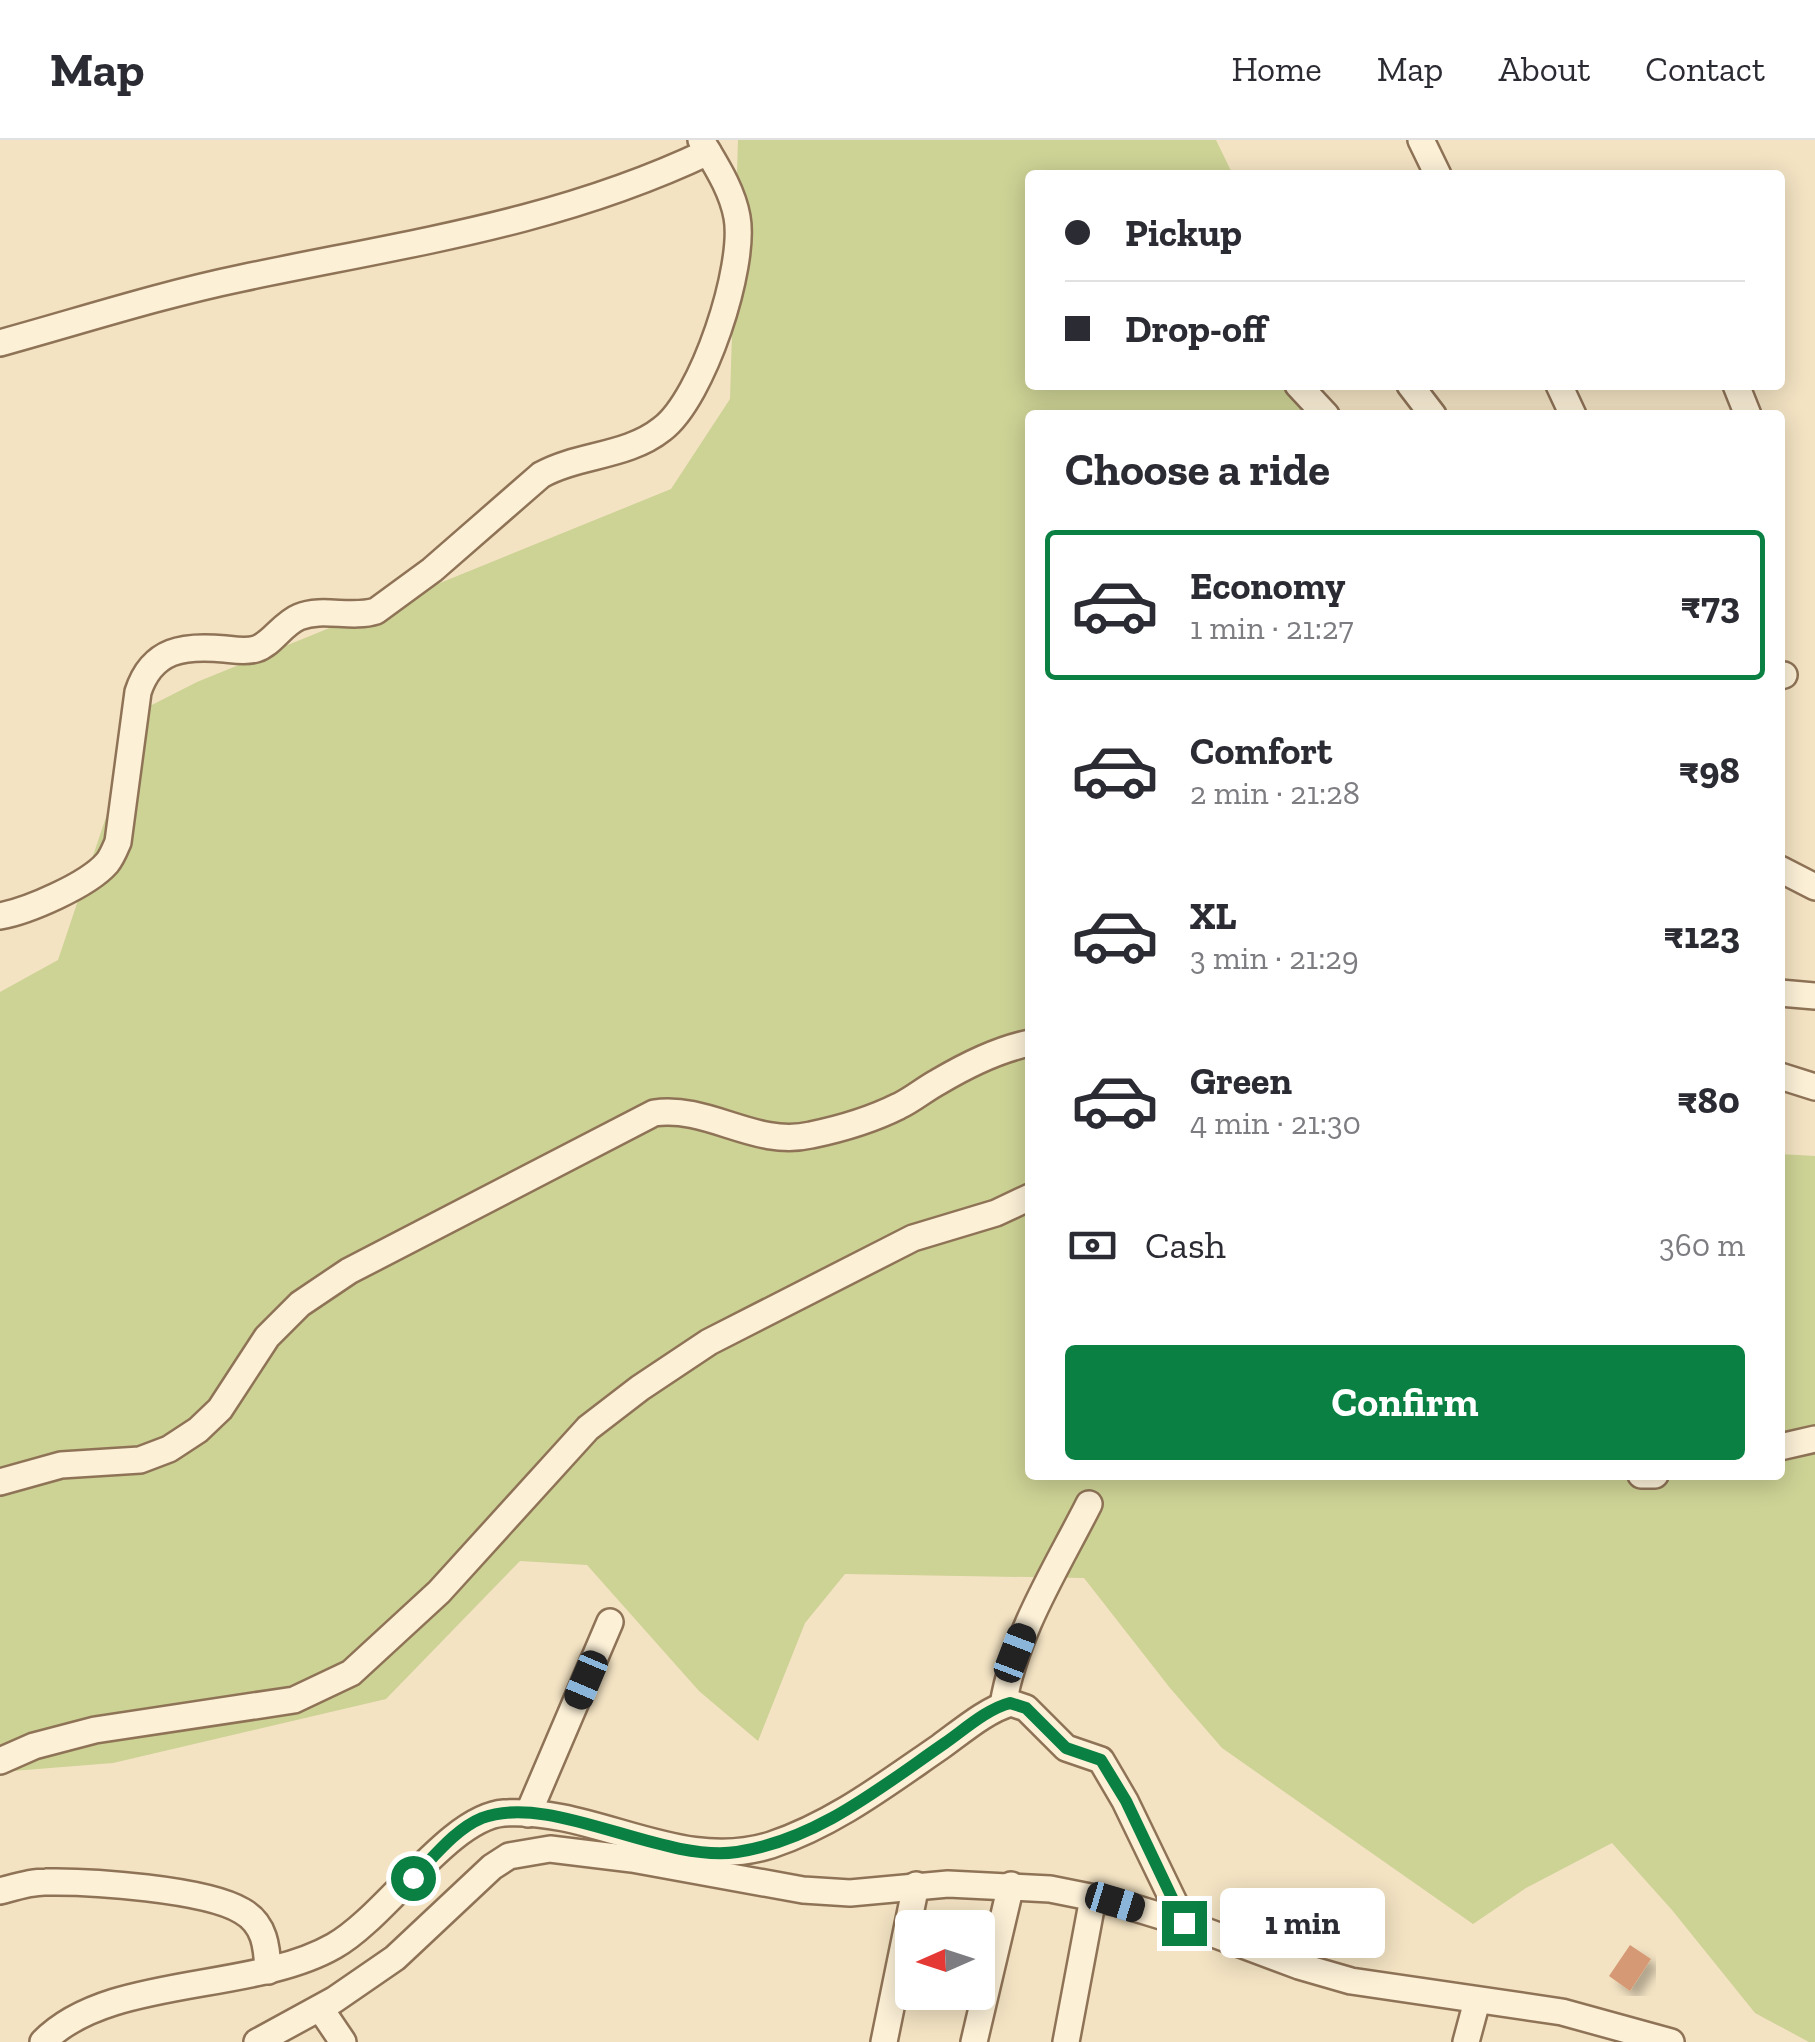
<!DOCTYPE html>
<html lang="en">
<head>
<meta charset="utf-8">
<style>
	body { margin:0; font-family:"Zilla Slab",serif; background:#f2f2f3; color:#2b2b33; height:100vh; display:flex; flex-direction:column; font-size:38px; white-space:nowrap }
	* { box-sizing:border-box; margin:0 }
	p { font-size:32px; color:#7c7c81 }
	.icon { flex:none; width:55px; height:55px; fill:none; stroke:currentColor; stroke-width:2; stroke-linecap:round; stroke-linejoin:round }
	.map { position:relative; flex:1; overflow:hidden }
	.details { position:absolute; left:1025px; top:270px; width:760px; height:1070px; display:flex; flex-direction:column; background:#fff; border-radius:10px; box-shadow:0 5px 25px #0003 }
	.details>* { flex:none }
	.top-card { position:absolute; left:1025px; top:30px; width:760px; height:220px; border-radius:10px; box-shadow:0 5px 25px #0003; display:grid; align-content:center; height:220px; padding:0 40px; background:#fff }
	.needle { width:65px; rotate:267deg }
	.fabs { position:absolute; left:895px; top:1770px; display:grid; gap:20px }
	.fabs a { display:grid; place-items:center; width:100px; height:100px; border-radius:10px; background:#fff; box-shadow:0 5px 25px #0003; font-size:50px }
	.end { position:absolute; width:45px; height:45px; margin:-22px; border:12px solid #0b8043; background:#fff; box-shadow:0 0 0 5px #fff }
	.from { border-radius:50% }
	.bubble { position:absolute; height:70px; border-radius:10px; background:#fff; box-shadow:0 5px 25px #0003; font-size:32px; font-weight:700; line-height:70px; text-align:center }
	.car { position:absolute; width:30px; height:60px; margin:-30px -15px; border-radius:12px; box-shadow:0 0 8px 2px #0007; background:linear-gradient(#222 24%,#8ab4d8 0 40%,#222 0 76%,#8ab4d8 0 86%,#222 0) }
	.top-card b { display:flex; align-items:center; gap:35px; height:95px; font-size:38px }
	.top-card b+b { border-top:2px solid #e1e1e2 }
	.top-card i { width:25px; height:25px; background:#2b2b33 }
	ul { padding:0; list-style:none }
	li { display:flex; align-items:center; gap:30px; height:150px; margin:0 20px 15px; padding:0 20px; border:5px solid transparent; border-radius:10px }
	li div { flex:1 }
	li b { display:block; font-size:38px }
	li em { font-style:normal; font-weight:700 }
	li.active { border-color:#0b8043 }
	li>.icon { width:90px; height:90px; stroke-width:1.5 }
	h2 { padding:0 40px; font-size:45px; line-height:120px }
	.pay { display:flex; align-items:center; gap:25px; height:110px; padding:0 40px; font-size:38px }
	.pay p { margin-inline-start:auto }
	.cta { display:flex; gap:20px; margin-top:auto; padding:20px 40px }
	.cta a { flex:1; height:115px; border-radius:10px; background:#0b8043; color:#fff; font-size:40px; font-weight:700; line-height:115px; text-align:center }
	header { display:flex; align-items:center; gap:60px; box-sizing:border-box; height:140px; padding:0 50px; background:#fff; border-bottom:2px solid #e1e1e2 }
	header strong { font-size:48px }
	nav { display:flex; gap:55px; margin-inline-start:auto; font-size:35px }
	.map>svg:first-child { display:block }
</style>
</head>
<body>
<header>
<strong>Map</strong>
<nav><a>Home</a><a>Map</a><a>About</a><a>Contact</a></nav>
</header>
<div class="map">
<svg width="1815" height="1902" viewBox="0 0 1815 1902">
	<defs>
		<filter id="shadow"><feDropShadow dx="8" dy="8" stdDeviation="5" flood-color="#0004"/></filter>
	</defs>
	<rect width="100%" height="100%" fill="#f3e3c3"/>
	<path fill="#cdd295" d="M738 0H1216L1233 35H1030V245H1308L1316 275H1030V1335H1780V1014L1815 1016V1902H1809L1755 1873 1672 1770 1612 1703 1526 1748 1473 1784 1222 1608 1170 1548 1084 1438 845 1434 805 1483 758 1601 699 1551 587 1425 520 1421 386 1559 113 1623 0 1632V852L58 820 142 570 197 542 671 349 730 259Z"/>
	<path fill="#d59a75" filter="url(#shadow)" d="M1630 1805 1651 1819 1630 1851 1609 1836Z"/>
	<g fill="none" stroke-linecap="round" stroke-linejoin="round">
		<g stroke="#8f7357" stroke-width="30">
			<g id="minor">
				<path d="M1421 0 1438 35"/>
				<path d="M0 203C80 181 160 155 242 138 403 104 557 84 708 12"/>
				<path d="M1298 245 1326 275"/>
				<path d="M1410 245 1433 275"/>
				<path d="M1559 245 1573 275"/>
				<path d="M1736 245 1748 275"/>
				<path d="M1780 536 1784 535"/>
				<path d="M1780 729 1815 747"/>
				<path d="M0 776C28 771 88 745 107 723 112 717 115 709 118 702L138 552C152 509 184 505 225 509 235 510 246 512 256 509 272 504 282 484 299 477 323 467 351 479 376 471L432 430 541 335C579 314 627 317 662 289 703 258 746 126 737 77 732 49 715 24 701 0"/>
				<path d="M1780 853 1815 856"/>
				<path d="M1780 936 1815 947"/>
				<path d="M1780 1307 1815 1299"/>
				<path d="M1641 1335H1655"/>
				<path d="M0 1342 61 1325 140 1320 169 1309 198 1290 220 1269 267 1197 300 1164 349 1131 654 973C709 965 755 1008 811 995 840 989 873 979 899 966 912 960 925 949 938 942 965 926 999 909 1030 903"/>
				<path d="M1003 1565C1015 1493 1056 1429 1089 1364"/>
				<path d="M0 1621 34 1606 95 1590 294 1560 351 1533 439 1452 588 1288 640 1248 709 1202 913 1098 996 1073 1030 1057"/>
				<path d="M528 1674 610 1482"/>
				<path d="M0 1751C15 1747 30 1742 45 1742 89 1741 206 1749 242 1771 265 1784 267 1807 268 1831"/>
				<path d="M320 1868 343 1902"/>
				<path d="M43 1902C108 1835 252 1853 334 1806 386 1777 449 1677 504 1673 595 1667 679 1734 771 1705 834 1684 886 1644 940 1607 961 1592 986 1570 1011 1563L1026 1568 1066 1608 1101 1620 1125 1661 1184 1783"/>
				<path d="M257 1902 334 1860 395 1818 492 1727 509 1716 550 1709 632 1719 803 1750 850 1753 948 1744 1050 1749 1115 1762 1184 1783 1299 1826 1351 1841 1562 1872 1671 1902"/>
				<path d="M884 1902 916 1745"/>
				<path d="M974 1902 1011 1745"/>
				<path d="M1066 1902 1093 1758"/>
				<path d="M1466 1902 1477 1861"/>
			</g>
		</g>
		<use href="#minor" stroke="#fcf0d7" stroke-width="25"/>
	</g>
	<g fill="none" stroke-linecap="round" stroke-linejoin="round">
		<path stroke="#0b8043" stroke-width="12" d="M413 1738C433 1718 455 1689 482 1678 552 1652 660 1723 737 1712 817 1700 881 1647 945 1603 965 1589 987 1569 1010 1563L1026 1568 1066 1608 1101 1620 1126 1661 1184 1783"/>
	</g>
</svg>
<div class="fabs">
<a><svg class="needle" viewBox="-14 -14 28 28"><path d="M0-13l5 13h-10z" fill="#e53935"/><path d="M0 13l5-13h-10z" fill="#7c7c81"/></svg></a>
</div>
<i class="end from" style="left:413px;top:1738px"></i>
<i class="end" style="left:1184px;top:1783px"></i>
<div class="bubble" style="left:1220px;top:1748px;width:165px">1 min</div>
<i class="car" style="left:1015px;top:1513px;rotate:21deg"></i>
<i class="car" style="left:586px;top:1540px;rotate:203deg"></i>
<i class="car" style="left:1115px;top:1762px;rotate:107deg"></i>
<div class="top-card">
<b><i class="from"></i>Pickup</b>
<b><i></i>Drop-off</b>
</div>
<section class="details">
<h2>Choose a ride</h2>
<ul>
<li class="active"><svg class="icon" aria-label="car" viewBox="0 0 24 24"><path d="M5 17H2v-5l4-1 3-4h7l3 4 3 1v5h-3M9 17h6M6 11h13"/><circle cx="7" cy="17" r="2"/><circle cx="17" cy="17" r="2"/></svg><div><b>Economy</b><p>1 min · 21:27</p></div><em>₹73</em></li>
<li><svg class="icon" aria-label="car" viewBox="0 0 24 24"><path d="M5 17H2v-5l4-1 3-4h7l3 4 3 1v5h-3M9 17h6M6 11h13"/><circle cx="7" cy="17" r="2"/><circle cx="17" cy="17" r="2"/></svg><div><b>Comfort</b><p>2 min · 21:28</p></div><em>₹98</em></li>
<li><svg class="icon" aria-label="car" viewBox="0 0 24 24"><path d="M5 17H2v-5l4-1 3-4h7l3 4 3 1v5h-3M9 17h6M6 11h13"/><circle cx="7" cy="17" r="2"/><circle cx="17" cy="17" r="2"/></svg><div><b>XL</b><p>3 min · 21:29</p></div><em>₹123</em></li>
<li><svg class="icon" aria-label="car" viewBox="0 0 24 24"><path d="M5 17H2v-5l4-1 3-4h7l3 4 3 1v5h-3M9 17h6M6 11h13"/><circle cx="7" cy="17" r="2"/><circle cx="17" cy="17" r="2"/></svg><div><b>Green</b><p>4 min · 21:30</p></div><em>₹80</em></li>
</ul>
<div class="pay"><svg class="icon" aria-label="cash" viewBox="0 0 24 24"><path d="M3 7h18v10H3z"/><circle cx="12" cy="12" r="2"/></svg>Cash<p>360 m</p></div>
<div class="cta"><a>Confirm</a></div>
</section>
</div>
</body>
</html>
